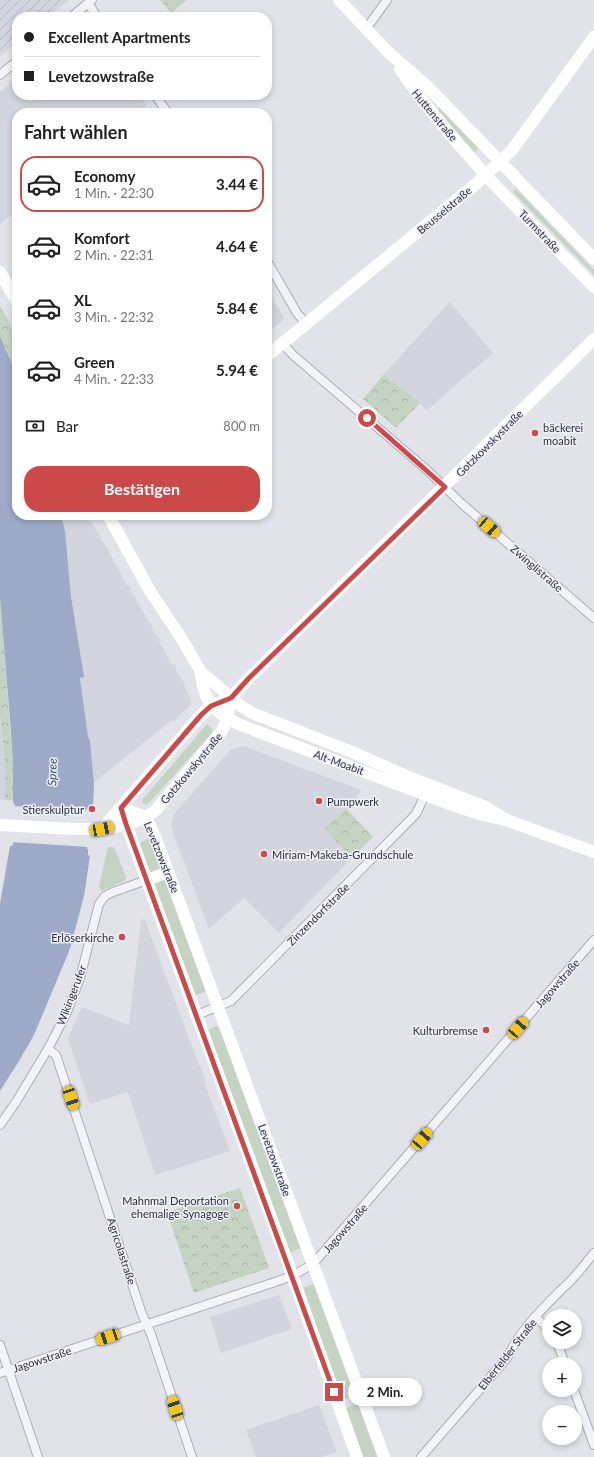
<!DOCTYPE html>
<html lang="de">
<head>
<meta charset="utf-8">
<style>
	body { margin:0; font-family:Lato,sans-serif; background:#f2f2f2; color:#202124; height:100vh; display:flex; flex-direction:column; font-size:15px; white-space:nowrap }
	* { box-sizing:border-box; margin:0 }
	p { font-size:13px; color:#757577 }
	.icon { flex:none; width:22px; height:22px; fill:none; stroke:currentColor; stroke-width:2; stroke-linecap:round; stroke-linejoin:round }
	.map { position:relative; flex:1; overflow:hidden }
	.sheet { position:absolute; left:12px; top:108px; width:260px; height:412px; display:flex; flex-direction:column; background:#fff; border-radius:16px; box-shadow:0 2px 6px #0003 }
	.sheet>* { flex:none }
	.guide { position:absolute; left:12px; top:12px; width:260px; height:88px; border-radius:16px; box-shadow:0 2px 6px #0003; display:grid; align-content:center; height:88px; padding:0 12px; background:#fff }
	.buttons { position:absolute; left:542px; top:1309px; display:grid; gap:8px }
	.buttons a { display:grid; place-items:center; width:40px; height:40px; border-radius:50%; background:#fff; box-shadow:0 2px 6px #0003; font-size:20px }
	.end { position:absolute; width:18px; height:18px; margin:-9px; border:5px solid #cb4a49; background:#fff; box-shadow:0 0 0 2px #fff }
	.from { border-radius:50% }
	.bubble { position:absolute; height:28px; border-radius:14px; background:#fff; box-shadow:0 2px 6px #0003; font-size:13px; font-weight:700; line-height:28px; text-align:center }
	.car { position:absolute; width:12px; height:24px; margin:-12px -6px; border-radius:5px; box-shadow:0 0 3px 1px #0007; background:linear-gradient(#f5c518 24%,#345 0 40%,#f5c518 0 76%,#345 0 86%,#f5c518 0) }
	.guide b { display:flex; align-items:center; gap:14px; height:38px; font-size:15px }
	.guide b+b { border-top:1px solid #e0e0e0 }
	.guide i { width:10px; height:10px; background:#202124 }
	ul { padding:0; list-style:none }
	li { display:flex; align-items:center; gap:12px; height:56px; margin:0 8px 6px; padding:0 4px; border:2px solid transparent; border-radius:16px }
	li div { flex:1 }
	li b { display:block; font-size:15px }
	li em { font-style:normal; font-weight:700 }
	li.active { border-color:#cb4a49 }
	li>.icon { width:36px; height:36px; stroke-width:1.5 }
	h2 { padding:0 12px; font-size:18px; line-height:48px }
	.pay { display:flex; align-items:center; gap:10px; height:44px; padding:0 12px; font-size:15px }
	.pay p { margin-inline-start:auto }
	.cta { display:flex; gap:8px; margin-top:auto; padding:8px 12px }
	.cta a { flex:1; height:46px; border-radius:16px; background:#cb4a49; color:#fff; font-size:16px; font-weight:700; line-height:46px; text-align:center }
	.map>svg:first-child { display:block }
</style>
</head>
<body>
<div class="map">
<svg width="594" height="1457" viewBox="0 0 594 1457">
	<defs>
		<pattern id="industrial-furrows" width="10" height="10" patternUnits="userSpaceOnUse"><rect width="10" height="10" fill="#d3d5de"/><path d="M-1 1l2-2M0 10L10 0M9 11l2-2" fill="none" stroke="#b5b7c0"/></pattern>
		<pattern id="park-crowns" width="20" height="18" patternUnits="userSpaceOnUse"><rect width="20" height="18" fill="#c4d3c2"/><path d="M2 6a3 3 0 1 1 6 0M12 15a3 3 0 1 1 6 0" fill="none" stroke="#a9b5a8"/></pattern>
	</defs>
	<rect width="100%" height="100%" fill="#e1e3e9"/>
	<g fill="#d3d5de">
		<path d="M17 78V95H139L147 105 137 113H17V211L0 224V92Z"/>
		<path d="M267 294 269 298 272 297 284 318 282 322 267 332Z"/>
		<path d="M450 302 493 353 427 410 384 374Z"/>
		<path d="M61 515H88L127 585 130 587 132 593 136 597V600L148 621H149L153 626 151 627 156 635H157L160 640 159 641 172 665 174 664 177 670 176 671 185 684 184 685 191 701 189 707 177 717 178 718 174 721 172 720 93 783 90 741 88 736 80 678 83 677 82 665 71 596 65 531Z"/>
		<path d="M0 715 5 760V800L0 799Z"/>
		<path d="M243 746 361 790 353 804 325 828 352 858 279 933 244 898 209 929 171 827 174 814 231 749Z"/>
		<path d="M141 919 145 920 199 1065H200L206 1081 204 1082 230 1151 156 1175H155L128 1092 90 1104 68 1038 82 1007 129 1025Z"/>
		<path d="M279 1295 292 1329 221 1353 210 1317Z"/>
		<path d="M319 1405 337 1452 322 1457H256L246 1430Z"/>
	</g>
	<path fill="url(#industrial-furrows)" d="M0 0H69L48 17H17V42L0 56Z"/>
	<g fill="#c4d3c2">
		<path d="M439 107 478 148 475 152 438 111Z"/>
		<path d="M516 189 594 270V275L513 192Z"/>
		<path d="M207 724 213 730 210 735 150 802 146 805 142 802 143 799Z"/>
		<path d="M150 838 160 868 159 870 151 873 150 872 138 844Z"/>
		<path d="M108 847H112L115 849 126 878 124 881 101 891 99 886Z"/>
		<path d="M163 879 166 882 207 991 194 996 154 884 155 882Z"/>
		<path d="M216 1026 219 1027 301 1248 289 1253 208 1030Z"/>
		<path d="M314 1284 356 1395 343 1400 302 1288Z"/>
		<path d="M359 1403 378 1457H363L346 1408Z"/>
	</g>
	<g fill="url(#park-crowns)">
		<path d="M160 0H187L171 13Z"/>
		<path d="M0 306 7 318 17 340V376L0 336Z"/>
		<path d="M384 374 420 403 396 428 363 399Z"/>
		<path d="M0 598 13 767V800H5V760L0 715Z"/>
		<path d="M347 809 373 837 352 858 324 828Z"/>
		<path d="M240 1188 269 1268 194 1293 167 1212Z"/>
	</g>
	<path fill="#9dabc8" d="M0 336 17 376V515H61L65 531 71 596 84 677 80 678 88 736 90 741 94 784 93 808H91L87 849H88V855L90 856 84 896 70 949 34 1035 19 1061 0 1091V904L10 846 13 845 15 804 13 803V767L11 732 0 598Z"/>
	<path fill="#e1e3e9" d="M13 806 92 810 89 847 11 842Z"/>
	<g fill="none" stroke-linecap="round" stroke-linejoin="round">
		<g stroke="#aaadb7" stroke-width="10">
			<g id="street">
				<path d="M88 3 97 17"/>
				<path d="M71 17 92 0"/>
				<path d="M366 29 387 0"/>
				<path d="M0 75 17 61"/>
				<path d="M155 95 168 113"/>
				<path d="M267 261 297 313 306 324"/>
				<path d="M282 343 293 355 427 470 461 503 594 618"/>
				<path d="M197 1015 231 1001 416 814 425 795"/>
				<path d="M48 1049 56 1055 142 1314 151 1334 192 1457"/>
				<path d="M0 1125 16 1102 48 1049 67 1012 80 978 99 904 105 896 113 892 147 880"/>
				<path d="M535 1317 549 1329"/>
				<path d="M557 1342 565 1364"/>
				<path d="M0 1345 38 1457"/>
				<path d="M0 1373 275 1282 292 1276 313 1264 594 940"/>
				<path d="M574 1390 594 1445"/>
				<path d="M421 1457 507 1358C520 1330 542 1309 563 1288 575 1278 584 1265 594 1253"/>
			</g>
		</g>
		<use href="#street" stroke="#f4f4f8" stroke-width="8"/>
		<g stroke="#fff" stroke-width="12">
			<path d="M339 0 389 53 426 85 485 146 594 259"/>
			<path d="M400 69C455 149 526 217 594 287"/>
			<path d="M0 272 17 302"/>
			<path d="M267 356 477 183 512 150 594 37"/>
			<path d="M108 515 150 591 180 636 201 672 241 706 252 713 350 751 404 775 486 807 506 820"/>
			<path d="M201 672C202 700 215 713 238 724L452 805 483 815 506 820 594 852"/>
			<path d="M121 808 146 817 156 839 384 1457"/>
			<path d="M121 808 126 824 286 1258 357 1457"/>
			<path d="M0 825C18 826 37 827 55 828 89 830 126 832 155 811L222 731 227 719 231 698"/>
			<path d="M102 829 201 715 211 706 231 698 249 678 594 339"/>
			<path d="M147 880 168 872"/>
		</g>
	</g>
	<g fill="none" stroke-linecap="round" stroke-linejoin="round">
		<path stroke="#cb4a49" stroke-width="5" d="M334 1392 126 824 121 808 201 715 211 706 231 698 249 678 445 487 367 418"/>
	</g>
	<g fill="#cb4a49" stroke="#f0f2f7" stroke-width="1.5">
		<circle cx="535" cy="433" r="4"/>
		<circle cx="319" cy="801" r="4"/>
		<circle cx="92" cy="809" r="4"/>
		<circle cx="264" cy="854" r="4"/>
		<circle cx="122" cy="937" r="4"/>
		<circle cx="486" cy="1030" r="4"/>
		<circle cx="237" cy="1206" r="4"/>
	</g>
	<g text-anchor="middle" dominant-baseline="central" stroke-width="3" stroke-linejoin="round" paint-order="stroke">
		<g font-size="11" fill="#2a2e41" stroke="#f0f2f7">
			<text transform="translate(435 115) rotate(50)">Huttenstraße</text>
			<text transform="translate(444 210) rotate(-40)">Beusselstraße</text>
			<text transform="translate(540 231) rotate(46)">Turmstraße</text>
			<text transform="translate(489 443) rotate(-45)">Gotzkowskystraße</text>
			<text transform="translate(537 568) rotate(41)">Zwinglistraße</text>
			<text transform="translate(339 762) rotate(20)">Alt-Moabit</text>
			<text transform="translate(191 768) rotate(-50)">Gotzkowskystraße</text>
			<text transform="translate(162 857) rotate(68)">Levetzowstraße</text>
			<text transform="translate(318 914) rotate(-45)">Zinzendorfstraße</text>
			<text transform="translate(557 983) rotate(-49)">Jagowstraße</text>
			<text transform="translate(71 995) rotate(-69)">Wikingerufer</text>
			<text transform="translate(275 1160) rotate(70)">Levetzowstraße</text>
			<text transform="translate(345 1228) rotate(-49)">Jagowstraße</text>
			<text transform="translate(122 1251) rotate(72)">Agricolastraße</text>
			<text transform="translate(507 1354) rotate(-52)">Elberfelder Straße</text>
			<text transform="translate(42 1359) rotate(-18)">Jagowstraße</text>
		</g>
		<g font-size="11" fill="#2a2e41" stroke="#f0f2f7" text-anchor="end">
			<text x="543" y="427" text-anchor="start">bäckerei<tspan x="543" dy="13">moabit</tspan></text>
			<text x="327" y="801" text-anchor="start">Pumpwerk</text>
			<text x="84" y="809">Stierskulptur</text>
			<text x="272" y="854" text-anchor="start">Miriam-Makeba-Grundschule</text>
			<text x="114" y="937">Erlöserkirche</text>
			<text x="478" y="1030">Kulturbremse</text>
			<text x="229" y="1200">Mahnmal Deportation<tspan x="229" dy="13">ehemalige Synagoge</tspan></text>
		</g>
		<g font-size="12" font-style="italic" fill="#344774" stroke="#f0f2f7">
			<text transform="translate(52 772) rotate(-89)">Spree</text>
		</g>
	</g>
</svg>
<div class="buttons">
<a><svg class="icon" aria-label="layers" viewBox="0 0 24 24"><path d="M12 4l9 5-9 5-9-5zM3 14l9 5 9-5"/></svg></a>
<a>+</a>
<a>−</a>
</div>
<i class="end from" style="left:367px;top:418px"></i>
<i class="end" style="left:334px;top:1392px"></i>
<div class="bubble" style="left:348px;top:1378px;width:74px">2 Min.</div>
<i class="car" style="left:489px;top:527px;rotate:131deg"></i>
<i class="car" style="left:102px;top:829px;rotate:79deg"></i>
<i class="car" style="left:518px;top:1028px;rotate:41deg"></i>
<i class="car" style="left:71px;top:1098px;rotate:162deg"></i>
<i class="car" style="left:422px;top:1139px;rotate:41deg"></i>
<i class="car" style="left:108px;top:1337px;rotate:252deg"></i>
<i class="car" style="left:175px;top:1408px;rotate:342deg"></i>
<div class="guide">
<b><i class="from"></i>Excellent Apartments</b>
<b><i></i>Levetzowstraße</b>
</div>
<section class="sheet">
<h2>Fahrt wählen</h2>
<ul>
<li class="active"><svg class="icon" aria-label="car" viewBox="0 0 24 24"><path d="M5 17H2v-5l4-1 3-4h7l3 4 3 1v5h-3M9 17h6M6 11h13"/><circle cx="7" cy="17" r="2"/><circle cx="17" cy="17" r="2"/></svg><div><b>Economy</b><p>1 Min. · 22:30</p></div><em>3.44 €</em></li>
<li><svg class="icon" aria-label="car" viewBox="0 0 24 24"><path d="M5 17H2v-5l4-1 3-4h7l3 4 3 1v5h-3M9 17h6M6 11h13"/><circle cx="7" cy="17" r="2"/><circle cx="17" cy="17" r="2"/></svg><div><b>Komfort</b><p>2 Min. · 22:31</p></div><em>4.64 €</em></li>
<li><svg class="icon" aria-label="car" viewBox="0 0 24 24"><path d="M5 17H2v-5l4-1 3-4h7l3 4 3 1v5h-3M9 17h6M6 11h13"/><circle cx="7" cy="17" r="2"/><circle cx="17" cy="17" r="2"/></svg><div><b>XL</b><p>3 Min. · 22:32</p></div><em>5.84 €</em></li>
<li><svg class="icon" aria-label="car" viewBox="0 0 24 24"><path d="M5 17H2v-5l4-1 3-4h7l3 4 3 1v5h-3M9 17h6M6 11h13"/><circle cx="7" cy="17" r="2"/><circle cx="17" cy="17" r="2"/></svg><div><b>Green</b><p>4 Min. · 22:33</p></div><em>5.94 €</em></li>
</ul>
<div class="pay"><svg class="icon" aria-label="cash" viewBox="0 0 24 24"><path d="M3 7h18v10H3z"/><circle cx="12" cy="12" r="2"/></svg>Bar<p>800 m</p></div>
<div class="cta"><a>Bestätigen</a></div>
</section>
</div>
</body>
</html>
